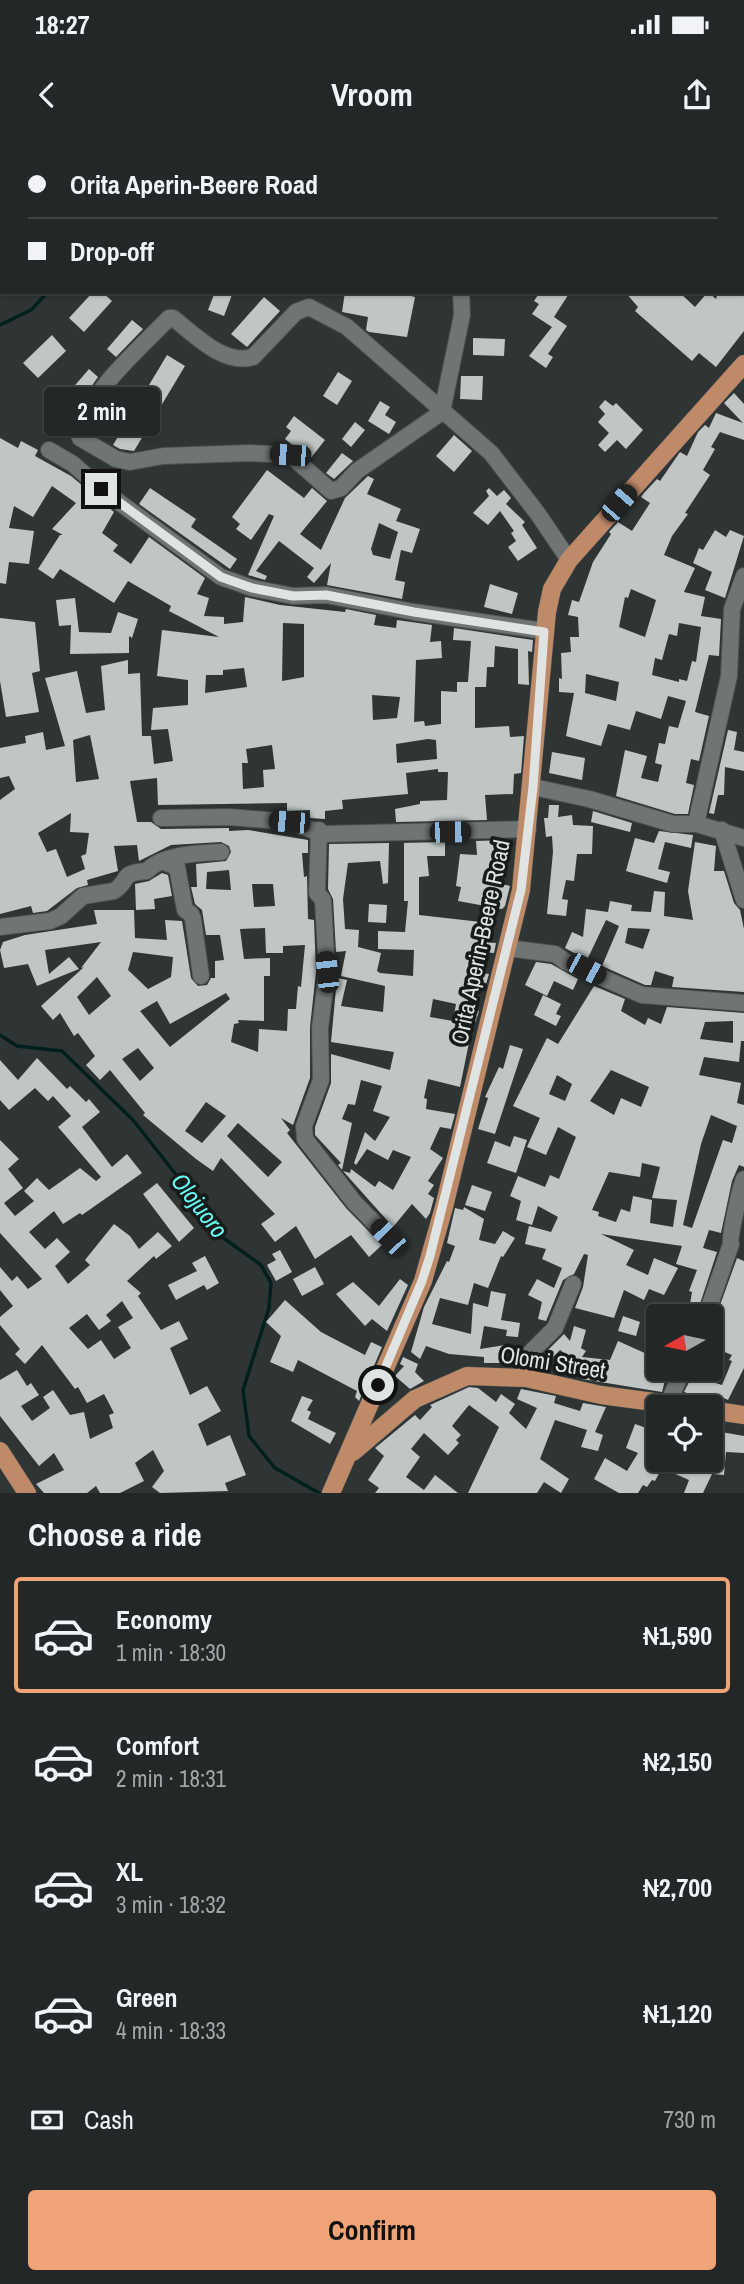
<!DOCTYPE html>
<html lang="en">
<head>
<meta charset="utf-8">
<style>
	body { margin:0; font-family:"Archivo Narrow",sans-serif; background:#2f3333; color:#f1f3f6; height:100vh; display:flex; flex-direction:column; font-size:26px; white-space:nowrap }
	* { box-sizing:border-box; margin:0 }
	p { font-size:23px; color:#a3a5a7 }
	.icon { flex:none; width:38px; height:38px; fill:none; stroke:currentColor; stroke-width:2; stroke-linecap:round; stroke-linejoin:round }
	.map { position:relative; height:1353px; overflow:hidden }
	.side { display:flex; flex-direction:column; background:#232727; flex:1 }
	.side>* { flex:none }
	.banner { position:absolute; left:0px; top:0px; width:746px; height:154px; box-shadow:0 2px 5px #0004,0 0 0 2px #404444; display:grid; align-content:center; height:154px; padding:0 28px; background:#232727 }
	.needle { width:46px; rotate:261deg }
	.buttons { position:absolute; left:646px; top:1164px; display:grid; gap:14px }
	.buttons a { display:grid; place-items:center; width:77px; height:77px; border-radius:7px; background:#232727; box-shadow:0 2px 5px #0004,0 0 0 2px #404444; font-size:35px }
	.end { position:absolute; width:32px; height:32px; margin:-16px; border:9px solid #dfe3e2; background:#111; box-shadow:0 0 0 4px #111 }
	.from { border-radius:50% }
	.bubble { position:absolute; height:49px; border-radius:7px; background:#232727; box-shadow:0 2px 5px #0004,0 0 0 2px #404444; font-size:23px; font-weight:800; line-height:49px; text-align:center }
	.car { position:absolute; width:21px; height:42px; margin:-21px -10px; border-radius:9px; box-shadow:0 0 5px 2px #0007; background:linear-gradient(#222 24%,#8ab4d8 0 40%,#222 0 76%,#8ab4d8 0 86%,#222 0) }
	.banner b { display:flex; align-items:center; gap:24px; height:66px; font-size:26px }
	.banner b+b { border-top:2px solid #404444 }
	.banner i { width:18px; height:18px; background:#f1f3f6 }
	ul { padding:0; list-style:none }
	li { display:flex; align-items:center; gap:21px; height:116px; margin:0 14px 10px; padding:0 14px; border:4px solid transparent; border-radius:7px }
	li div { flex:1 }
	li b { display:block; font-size:26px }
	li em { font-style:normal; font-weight:800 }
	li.selected { border-color:#efa376 }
	li>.icon { width:63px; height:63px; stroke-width:1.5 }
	h2 { padding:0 28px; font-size:32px; line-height:84px }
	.pay { display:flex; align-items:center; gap:18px; height:77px; padding:0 28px; font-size:26px }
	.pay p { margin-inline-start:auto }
	.cta { display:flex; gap:14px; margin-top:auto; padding:14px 28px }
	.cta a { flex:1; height:80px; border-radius:7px; background:#efa376; color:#111; font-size:28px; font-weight:800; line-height:80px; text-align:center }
	.status { display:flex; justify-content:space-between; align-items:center; height:49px; padding:0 35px; background:#232727; direction:ltr }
	.status svg { height:19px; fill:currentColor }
	header { display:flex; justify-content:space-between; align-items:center; height:91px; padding:0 28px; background:#232727; font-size:32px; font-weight:800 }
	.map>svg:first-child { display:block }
</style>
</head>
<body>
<div class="status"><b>18:27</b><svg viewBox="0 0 49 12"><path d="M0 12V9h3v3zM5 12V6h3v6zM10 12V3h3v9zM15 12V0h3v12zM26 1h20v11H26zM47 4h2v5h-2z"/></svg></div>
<header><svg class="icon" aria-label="back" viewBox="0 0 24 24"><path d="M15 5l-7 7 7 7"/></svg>Vroom<svg class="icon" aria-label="share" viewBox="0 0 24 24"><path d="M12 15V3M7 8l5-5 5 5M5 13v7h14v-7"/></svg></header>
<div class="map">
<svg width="744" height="1353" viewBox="0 0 744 1353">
	<rect width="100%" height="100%" fill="#2f3434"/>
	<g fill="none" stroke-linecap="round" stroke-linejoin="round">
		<g stroke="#00201e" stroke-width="3.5">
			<path d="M159 2 160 0"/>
			<path d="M0 185 31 170 48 152"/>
			<path d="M0 895 17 906 62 911 133 980 196 1060 203 1078 222 1097 261 1125 271 1143 269 1168 243 1250 249 1296 275 1328 319 1353"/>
		</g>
	</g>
	<g fill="#c0c6c6" fill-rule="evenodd">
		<path d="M93 152H102L112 161 84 192 69 178Z"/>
		<path d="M215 152H233L224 176 208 170Z"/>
		<path d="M345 152H394L415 157 407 197 369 192 366 190 368 177 342 172Z"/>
		<path d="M540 152H570L554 177 567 186 548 214 553 217 546 228 529 216 552 187 532 174 539 164 534 161Z"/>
		<path d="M625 152H679L695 167 708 152 716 159 718 152H744V191L716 227 699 213 692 221 635 171 638 167Z"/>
		<path d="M264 157 280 171 247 207 231 194Z"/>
		<path d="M132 180 143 189 116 217 107 209Z"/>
		<path d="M52 195 66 211 38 238 23 223Z"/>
		<path d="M473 198 505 199 504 216 473 215Z"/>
		<path d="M167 215 185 226 134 311 120 309 113 305Z"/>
		<path d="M89 229 98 237 76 268 64 258Z"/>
		<path d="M338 232 352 241 337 265 323 256Z"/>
		<path d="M461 236H483L482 260 460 259Z"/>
		<path d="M734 253 744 264V300L720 292 711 307 715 309 703 330 710 335 685 373 688 374 672 396 664 415 695 428 684 452 705 457 701 476 721 479 719 516 709 515 695 572 709 576 699 621 691 619 686 643 694 645 688 674H675L616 656 625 610 647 616 641 638 658 642 662 625 655 623 659 603 665 604 669 586 678 588 686 561 668 556 661 579 636 571 630 590 608 584 601 606 566 596 574 553 559 552V538L562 539 561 513 571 512 570 497H579L578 477 568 475 572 460 579 462 593 422 611 394 609 392 618 382 632 391 650 363 641 357 644 353 657 339 660 341 680 312 687 316 698 292 705 285 709 288 716 273 743 283 724 263ZM631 449 656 460 645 497 619 487 625 457 628 458ZM679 483 701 487 696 522 692 521 687 541 679 539V542L652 535 655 518 662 520 669 494 677 496ZM586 534 619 542 616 561 585 553Z"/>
		<path d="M605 260 613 266 616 263 643 290 626 309 617 300 605 312 598 305 609 293 598 282 605 274 599 267Z"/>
		<path d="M380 261 390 267 385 275 396 282 389 294 368 281Z"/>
		<path d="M294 276 325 300 310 319 285 299 291 291 286 287Z"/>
		<path d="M355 282 365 290 351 307 342 299Z"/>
		<path d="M454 295 472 311 454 332 436 316Z"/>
		<path d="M0 298 18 308 21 301 38 310 35 316 71 336 114 372 102 393 118 405 113 411 131 424 149 397 205 438 197 454 209 458 204 476 224 477V484L243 482 245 457 280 465 345 472 346 469 376 475 374 485 396 488 397 480 432 485 430 502 441 501 442 518 416 520 414 582 424 581 425 586 441 584V551L457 552V542H468L471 501 453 500 454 488 533 500 532 512 528 511 529 545 518 544V509L495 506 494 527H487L486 547H475V588L509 586 510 597 524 596 521 633 514 634 513 654 485 655 487 680 396 682 395 669 420 664V661L447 660 448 632H438V629L406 633 408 654 342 660 343 669 325 671V679L310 678V670L287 671V663L158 665 157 638 130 641 137 682H151L161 689 229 688V691L248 690 308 700V713H302L304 737 307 736 308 779 314 780 316 832 310 887V938L293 985 281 978 290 990 287 993 346 1068 382 1105 369 1117 351 1095 315 1119 296 1086 275 1102 261 1084 275 1074 221 1018 213 1031 196 1019 143 975 145 973 110 930 100 940 86 925 95 916 78 893 74 896 60 873 53 880 41 866 84 827 81 828 101 802 45 810 49 834 69 817 79 829 37 846 28 824 4 828 0 810 3 802 25 795 97 784 94 770H134L135 798 167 800 165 780 182 781 191 838 198 846 207 845 211 838H215V821L224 820 220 795H206L202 770 195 764 191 747H197L196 724 226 721 231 712 229 706 221 702 171 705 139 721 137 705 114 706 118 731 87 740 88 745 77 748 47 771 33 773 31 766 0 774V660L15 649 9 636 0 638V608L26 603 25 596 43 592 46 610 65 606 45 538 77 531 86 573 105 570 101 526 128 520V534L140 533 142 596H151L154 624 173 621 168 589 151 590 153 568 188 565V540L157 536 162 490 219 497 169 471 171 466 128 441 114 463 60 429 53 439 38 429 60 395H63L52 389 76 363 52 346 33 377 14 366 9 388 34 391 29 424 9 422 6 444 0 443ZM283 483 304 484V537L282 541ZM244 528 247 547 205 553 206 535H223V530ZM372 555 400 557 397 578 373 580ZM90 595 99 639 76 642 73 600ZM428 599 436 600 437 619 397 623 396 604ZM272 605 275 629 263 630 264 647 243 649 242 623H248L246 609ZM71 673 70 692 89 693 86 714 81 716 85 729 67 737 56 709 47 712 38 693ZM229 730 231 750 206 749 207 732ZM252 744H273L275 766 254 767ZM265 788 266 813H283V806L305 805 301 847 298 846 296 869H288L287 891 259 889 258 912 231 902 234 884 239 883 238 880 264 881V836H270V818L244 819 240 789ZM133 812 173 817 171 837 148 849 128 830ZM97 837 111 856 89 875 77 857ZM226 853 230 859 170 907 140 871 157 861 170 884ZM138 908 154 928 140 941 122 919ZM206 962 226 976 202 1003 185 991ZM238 983 282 1022 268 1037 227 996Z"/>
		<path d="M342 313 353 321 334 339 326 333Z"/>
		<path d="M267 330 304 358 312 348 327 361 300 394 321 410 345 358 368 336 374 339 367 354 401 369 396 381 420 389 412 413 401 410 395 440 405 442 402 459 327 445 331 423 314 443 307 437 314 428 279 401 256 431 267 436 265 440 248 435 274 376 269 374 251 400 236 389 240 384 232 377ZM379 383 398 392 390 419 373 415 371 409Z"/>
		<path d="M150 348 196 379 191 387 237 419 230 429 139 364Z"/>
		<path d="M489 348 497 356 504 350 511 358 506 364 525 382 522 385 537 408 518 421 508 407 516 401 511 393 514 391 500 371 488 385 473 373 489 356 486 351Z"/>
		<path d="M715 390 726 397 730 390 744 396 725 458 705 450 712 432 693 423 699 408 703 410Z"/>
		<path d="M490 444 518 453 512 474 484 467Z"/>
		<path d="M75 458 79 492 111 493 118 472 138 479 132 498 129 496V513L70 514 71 485 59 486 56 460Z"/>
		<path d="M0 478 35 482 40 531 32 533 39 572 6 577 0 541Z"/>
		<path d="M728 590 737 592 734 610 744 612V631L725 627 724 655H718L714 674 709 673Z"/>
		<path d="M552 612 585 618 582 640 549 633Z"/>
		<path d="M549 665H559L558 677 572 675 573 685 593 686 592 714H577L574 741 566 740 562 759 568 760 566 776 547 774 553 712 552 696 546 697 544 678H548Z"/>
		<path d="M593 671 632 683 630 692 591 682Z"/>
		<path d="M659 691 693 695 691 708 665 702 658 729 670 732 667 743 626 731 635 698 654 703Z"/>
		<path d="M504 700 502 744 510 746 505 766 502 769 458 761 461 747 456 746 460 714 477 715 476 701Z"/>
		<path d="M445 702V716H427L429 736 419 737V775L490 783 484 802 496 803 494 813 484 812 483 833 489 834 486 844 474 843 470 848 467 867 479 871 475 883H473L460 947 428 939 424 958 427 959 426 969 455 974 451 989 440 987 430 1009 443 1018 428 1041 434 1045 428 1054 434 1058 430 1073 426 1079 412 1064 393 1087 343 1031 350 1033 351 1029 375 1047 379 1041 393 1050 411 1017 393 1010 388 1020 367 1009 356 1025 354 1023 365 992 375 1001 390 977 373 971 382 946 361 940 355 965 348 964 342 979 352 983 342 1030 338 1025 341 1023 315 995V987L331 943V914L390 930 394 912 331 902 337 838 347 840 341 866 383 872 385 846 341 836 346 811 336 812 333 759 328 749 329 704 389 703 388 743 383 744 380 721 348 723 343 759 345 789 359 790 358 807 381 813 377 831 380 833 413 836 414 810 378 809V791L405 792 408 761H404V703H400ZM433 859 456 864 453 881 430 877Z"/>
		<path d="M695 702 716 706 714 731H724L734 763 740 770 744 789V852L672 847 674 837 655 831 651 845H645L602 826 619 786 606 780 587 820 565 808 572 792 583 797 586 769 608 772 610 761 632 765 631 771 651 772 654 751 665 752 664 776 693 780 688 751ZM628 788 650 789 643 809 625 803Z"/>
		<path d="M162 733 168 735 172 756 154 759 155 769 136 770 135 744 149 741Z"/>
		<path d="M369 764 387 765 386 783 368 782Z"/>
		<path d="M536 822 551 824 578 839 573 850 554 841 547 856 525 845Z"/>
		<path d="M594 846 625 859 621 871 645 885 648 878 661 884 667 867 744 873V901H741L739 922 704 917 699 935 741 943 737 963 744 965V1027L739 1025 732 1041 721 1093 709 1090 703 1108 717 1112 696 1176H688L692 1152 689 1151 697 1130 676 1124 682 1106 601 1094 634 1110 626 1125 648 1135 654 1118 678 1128 664 1155 649 1149 644 1160 624 1150 614 1178 575 1168 583 1147 588 1115 584 1114 574 1134 563 1140 546 1181 538 1179 542 1162 528 1155 537 1139 554 1148 562 1128 542 1119 546 1109 525 1104 529 1086 551 1092 558 1077 538 1066 532 1085 516 1080 521 1061 510 1056 518 1036 545 1047 550 1035 559 1039 576 997 558 987 546 1015 527 1007 540 978 513 966 547 898 558 904ZM733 881V903L700 899 705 882ZM611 930 649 947 641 967 621 958 614 975 590 961ZM557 935 572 944 565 961 549 954ZM711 975 737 986 732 1003 723 1000 692 1088 683 1085 701 1004ZM642 1023 660 1027 652 1058 677 1060 673 1087 650 1083 652 1060 633 1056 630 1072 621 1069 616 1082 598 1076 599 1072 592 1070 609 1032 640 1037Z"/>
		<path d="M543 855 561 864 556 874 561 876 556 886 534 875Z"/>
		<path d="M510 905 523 909 495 994 478 989 488 958 485 957 499 927 503 929Z"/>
		<path d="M37 918 67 949 70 946 86 962 89 959 100 972 82 987 112 1027 127 1014 142 1033 82 1075 80 1073 63 1084 54 1071 29 1092 45 1109 57 1098 70 1112 55 1126 68 1144 90 1125 85 1120 114 1084 130 1096 139 1109 158 1092 172 1106 156 1119 154 1116 127 1141 141 1153 138 1156 161 1190 179 1181 188 1199 170 1208 190 1255 207 1246 221 1271 198 1284 207 1306 230 1295 246 1335 225 1343 228 1351 160 1353 152 1347 164 1331 153 1310 135 1323 144 1341 120 1353H100L96 1346 87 1353H44L36 1344 64 1330 54 1313 39 1326 0 1276V1240L17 1230 27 1246 31 1243 39 1255 21 1266 32 1281 50 1268 43 1257 53 1250 70 1275 84 1272 90 1299 113 1288 109 1275 114 1273 104 1254 87 1263 78 1247 75 1249 42 1205 25 1224 15 1214 20 1209 0 1185V1177L13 1166 0 1150V1127L12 1141 17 1136 28 1149 42 1139 0 1093V1000L19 1019 8 1029 23 1048 4 1063 15 1076 34 1061 24 1051 37 1038 49 1050 80 1028 96 1041 101 1037 58 987 71 976 53 956 48 961 35 948 9 970 0 960V920L18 940ZM122 1161 133 1178 118 1187 131 1208 114 1219 101 1200 88 1209 69 1188 87 1174 99 1190 111 1181 106 1175Z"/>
		<path d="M514 996 527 1000 516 1033 487 1023 495 1001 510 1007Z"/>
		<path d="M157 1043 194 1088 179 1102 143 1054Z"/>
		<path d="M472 1045 492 1052 485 1071 465 1065Z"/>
		<path d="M464 1067 484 1079 479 1100 495 1104 503 1091 515 1098 503 1117 501 1116 488 1148 474 1143 468 1165 440 1158 432 1184 471 1194 473 1163 488 1167 491 1151 506 1154 501 1180 520 1183 518 1197 506 1196 507 1190 484 1186 480 1209 512 1204 501 1223H484V1217L449 1214 426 1206 420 1219 411 1212 424 1167 447 1121 449 1122 455 1106 447 1103 455 1068 463 1070Z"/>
		<path d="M280 1110 292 1132 276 1141 267 1125 276 1120 272 1114Z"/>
		<path d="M205 1116 219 1143 207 1150 204 1145 176 1160 168 1145 197 1131 192 1123Z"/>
		<path d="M737 1118 744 1121V1228L728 1260 713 1253 712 1259H706L684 1252 692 1236 722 1245 732 1221 729 1220 732 1215 710 1206V1193Z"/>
		<path d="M315 1127 324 1144 302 1156 293 1139Z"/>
		<path d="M400 1139 408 1145 387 1191 372 1179 365 1186 336 1154 353 1142 379 1166Z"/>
		<path d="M285 1160 321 1192 365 1215 371 1202 382 1207 359 1261 355 1257 357 1251 298 1220 293 1232 270 1222 281 1196 266 1182Z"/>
		<path d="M623 1176 640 1182 636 1196 618 1191Z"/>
		<path d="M574 1186 586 1190 581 1208 586 1211 582 1217 610 1220 618 1201 658 1219V1228H668L662 1252 582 1239 583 1227 560 1210 545 1225 541 1217 564 1194 570 1201Z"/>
		<path d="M403 1217 418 1224 415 1232 424 1241 410 1249 395 1236 404 1226 400 1224Z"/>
		<path d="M469 1247 478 1248 496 1262 501 1254 515 1264 509 1273 526 1289 537 1268 517 1259 521 1249 556 1256 554 1263 580 1271 583 1263 606 1267 595 1292 603 1295 598 1311 581 1307 587 1290 555 1280 540 1319 569 1339 561 1353 544 1342 537 1353H468L499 1287 469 1265 452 1286 461 1295 456 1300 459 1303 448 1315 424 1293 411 1309 420 1317 406 1337 424 1350 435 1335 458 1353H375L379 1348 368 1340 384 1316 375 1308 415 1275 420 1280 432 1267 430 1265Z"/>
		<path d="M302 1256 313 1260 307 1270 311 1272 308 1279 336 1293 330 1304 291 1281Z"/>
		<path d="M635 1284 658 1292V1320H710V1290L744 1296V1313L726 1312 724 1335 712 1334 703 1353H684L689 1340 662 1328 655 1341 652 1340 647 1347 643 1345 638 1353H619L594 1339 605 1318 627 1331 638 1313 626 1308Z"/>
	</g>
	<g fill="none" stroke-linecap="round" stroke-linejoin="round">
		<g stroke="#4b504f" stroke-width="18">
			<g id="minor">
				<path d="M721 2 722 0"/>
				<path d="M0 53 2 54"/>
				<path d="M461 152 462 175 442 272 357 331 341 348 331 351 290 315 250 313 163 316 130 322 116 319 80 298 77 290C95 247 137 211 169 178H173C194 194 224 226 253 217L296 172 309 167 347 187 491 313 538 374 569 420"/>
				<path d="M49 310 73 324 101 349 221 437 252 448 293 456 326 455 414 472 544 491"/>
				<path d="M533 647 589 659 673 684H697L744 698"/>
				<path d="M161 678 229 677 289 682 324 694 528 689"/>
				<path d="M696 684 729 536 732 469 744 436"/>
				<path d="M319 690 317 753 323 760 327 832 320 888 321 940 304 986 305 999 354 1062 388 1097"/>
				<path d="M722 690 744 760"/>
				<path d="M164 722 177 727 185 770 191 774 193 779 201 836"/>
				<path d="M0 787 50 781 61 776 83 756 114 751C131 740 118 733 147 731 162 714 200 713 221 712"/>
				<path d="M507 808 555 814 566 822 642 855 744 863"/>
				<path d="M706 1176 731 1104C729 1098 740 1048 744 1039"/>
				<path d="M526 1238 531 1212 555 1188 573 1144"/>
				<path d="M668 1263 684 1228"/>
			</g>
		</g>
		<g stroke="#4b504f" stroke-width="19">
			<g id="major">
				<path d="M710 1270 744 1275"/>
				<path d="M0 1311 27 1353"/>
				<path d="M353 1312 415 1259 467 1236 526 1238 601 1255 691 1267"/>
				<path d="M331 1353 423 1141 444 1067 521 750 547 472 552 449 569 420 744 224"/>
			</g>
		</g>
		<use href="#minor" stroke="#6f7574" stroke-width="16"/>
		<use href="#major" stroke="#bf8a68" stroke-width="18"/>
	</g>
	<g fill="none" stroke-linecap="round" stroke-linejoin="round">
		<path stroke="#dfe3e2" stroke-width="9" d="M101 349 221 437 252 448 293 456 326 455 414 472 544 492 533 647 521 750 430 1116 422 1141 378 1245"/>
	</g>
	<g text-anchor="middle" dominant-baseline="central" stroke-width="7" stroke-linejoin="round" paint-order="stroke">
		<g font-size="23" fill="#dfe3e2" stroke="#191b1b">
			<text transform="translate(480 802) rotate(-78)">Orita Aperin-Beere Road</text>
			<text transform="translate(553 1222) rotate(9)">Olomi Street</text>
		</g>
		<g font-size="24" font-style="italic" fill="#64fff5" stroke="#191b1b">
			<text transform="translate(200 1065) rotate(52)">Olojuoro</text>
		</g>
	</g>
</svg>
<div class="buttons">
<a><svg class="needle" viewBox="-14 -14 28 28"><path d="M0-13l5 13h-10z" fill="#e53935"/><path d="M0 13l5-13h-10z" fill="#a3a5a7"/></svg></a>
<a><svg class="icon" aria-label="locate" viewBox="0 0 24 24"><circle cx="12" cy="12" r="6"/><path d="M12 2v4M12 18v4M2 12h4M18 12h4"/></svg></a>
</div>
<i class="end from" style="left:378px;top:1245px"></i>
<i class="end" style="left:101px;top:349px"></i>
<div class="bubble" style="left:44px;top:247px;width:116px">2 min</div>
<i class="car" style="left:290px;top:315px;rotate:274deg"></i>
<i class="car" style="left:619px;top:363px;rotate:41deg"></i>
<i class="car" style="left:289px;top:682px;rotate:275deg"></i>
<i class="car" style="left:450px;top:692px;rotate:89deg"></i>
<i class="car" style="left:586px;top:829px;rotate:118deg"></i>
<i class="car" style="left:327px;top:832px;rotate:354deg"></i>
<i class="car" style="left:388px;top:1097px;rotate:316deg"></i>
<div class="banner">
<b><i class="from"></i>Orita Aperin-Beere Road</b>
<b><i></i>Drop-off</b>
</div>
</div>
<section class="side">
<h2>Choose a ride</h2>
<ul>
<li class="selected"><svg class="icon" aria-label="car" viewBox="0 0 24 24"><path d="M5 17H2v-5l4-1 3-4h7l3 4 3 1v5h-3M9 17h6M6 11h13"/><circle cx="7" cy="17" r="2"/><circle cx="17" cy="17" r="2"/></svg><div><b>Economy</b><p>1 min · 18:30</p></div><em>₦1,590</em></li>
<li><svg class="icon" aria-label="car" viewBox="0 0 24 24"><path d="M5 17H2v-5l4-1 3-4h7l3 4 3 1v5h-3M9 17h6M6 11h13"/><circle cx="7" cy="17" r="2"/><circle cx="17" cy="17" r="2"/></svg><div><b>Comfort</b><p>2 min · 18:31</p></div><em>₦2,150</em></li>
<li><svg class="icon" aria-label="car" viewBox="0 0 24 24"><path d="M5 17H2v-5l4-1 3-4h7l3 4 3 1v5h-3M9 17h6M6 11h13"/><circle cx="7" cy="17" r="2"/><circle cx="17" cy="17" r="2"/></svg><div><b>XL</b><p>3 min · 18:32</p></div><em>₦2,700</em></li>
<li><svg class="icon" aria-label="car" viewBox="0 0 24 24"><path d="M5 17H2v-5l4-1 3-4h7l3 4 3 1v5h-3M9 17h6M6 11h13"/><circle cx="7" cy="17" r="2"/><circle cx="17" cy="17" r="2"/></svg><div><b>Green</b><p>4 min · 18:33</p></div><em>₦1,120</em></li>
</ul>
<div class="pay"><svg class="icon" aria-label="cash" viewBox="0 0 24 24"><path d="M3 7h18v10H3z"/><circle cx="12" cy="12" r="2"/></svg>Cash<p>730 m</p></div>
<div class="cta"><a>Confirm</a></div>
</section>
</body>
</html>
